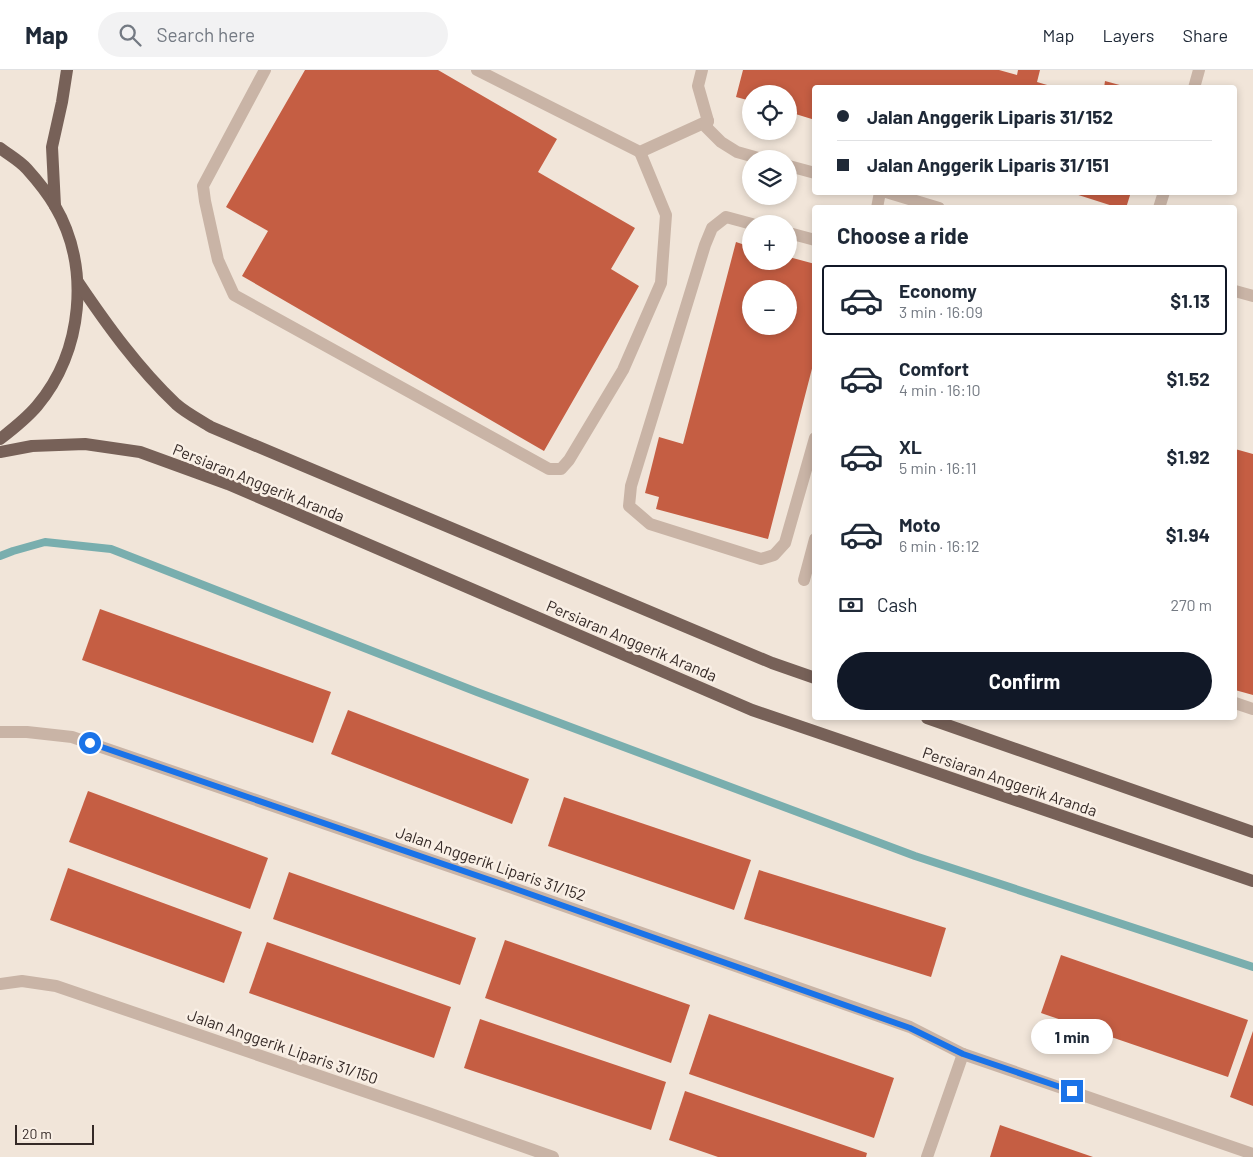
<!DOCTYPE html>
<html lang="en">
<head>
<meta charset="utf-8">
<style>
	body { margin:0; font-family:Barlow,sans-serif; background:#f2f2f3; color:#1f2937; height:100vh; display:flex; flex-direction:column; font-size:19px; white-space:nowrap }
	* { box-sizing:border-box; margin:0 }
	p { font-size:16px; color:#747a83 }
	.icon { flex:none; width:28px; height:28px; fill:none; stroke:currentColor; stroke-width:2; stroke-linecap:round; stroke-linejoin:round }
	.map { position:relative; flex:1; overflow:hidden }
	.side { position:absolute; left:812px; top:135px; width:425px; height:515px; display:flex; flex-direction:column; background:#fff; border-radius:5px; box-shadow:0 2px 8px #0003 }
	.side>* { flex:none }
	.hud { position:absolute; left:812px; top:15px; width:425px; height:110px; border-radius:5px; box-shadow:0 2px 8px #0003; display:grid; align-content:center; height:110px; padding:0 25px; background:#fff }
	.fabs { position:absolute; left:742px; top:15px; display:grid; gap:10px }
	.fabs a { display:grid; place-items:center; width:55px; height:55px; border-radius:50%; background:#fff; box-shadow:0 2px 8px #0003; font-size:25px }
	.scale { position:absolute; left:15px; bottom:12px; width:79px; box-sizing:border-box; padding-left:5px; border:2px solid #352a27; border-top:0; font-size:14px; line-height:18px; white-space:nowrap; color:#352a27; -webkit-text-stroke:4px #f9efe5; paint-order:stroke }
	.end { position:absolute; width:22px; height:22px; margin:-11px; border:6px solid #1a73e8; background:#fff; box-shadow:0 0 0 2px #fff }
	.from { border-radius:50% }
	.bubble { position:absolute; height:35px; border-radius:18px; background:#fff; box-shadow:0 2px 8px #0003; font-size:16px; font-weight:700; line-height:35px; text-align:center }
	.hud b { display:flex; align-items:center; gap:18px; height:48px; font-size:19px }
	.hud b+b { border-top:1px solid #e0e1e3 }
	.hud i { width:12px; height:12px; background:#1f2937 }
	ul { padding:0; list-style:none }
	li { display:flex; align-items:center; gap:15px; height:70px; margin:0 10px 8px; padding:0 15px; border:2px solid transparent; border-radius:5px }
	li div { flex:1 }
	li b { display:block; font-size:19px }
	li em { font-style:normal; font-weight:700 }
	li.current { border-color:#111827 }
	li>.icon { width:45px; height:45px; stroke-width:1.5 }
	h2 { padding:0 25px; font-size:22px; line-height:60px }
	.pay { display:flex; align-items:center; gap:12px; height:55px; padding:0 25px; font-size:19px }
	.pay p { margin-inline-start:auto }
	.primary-button { display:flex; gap:10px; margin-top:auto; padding:10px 25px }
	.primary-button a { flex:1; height:58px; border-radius:30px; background:#111827; color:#fff; font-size:20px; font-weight:700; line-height:58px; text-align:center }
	header { display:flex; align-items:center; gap:30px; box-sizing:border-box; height:70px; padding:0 25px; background:#fff; border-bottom:1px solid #e0e1e3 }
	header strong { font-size:24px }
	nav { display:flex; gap:28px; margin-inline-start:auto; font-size:18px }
	.search { width:350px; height:45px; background:#f2f2f3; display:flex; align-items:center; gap:12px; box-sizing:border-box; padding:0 18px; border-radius:28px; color:#747a83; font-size:19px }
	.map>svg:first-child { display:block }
</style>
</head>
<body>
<header>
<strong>Map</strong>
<div class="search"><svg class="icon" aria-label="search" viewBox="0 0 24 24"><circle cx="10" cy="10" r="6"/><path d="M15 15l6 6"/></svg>Search here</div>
<nav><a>Map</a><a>Layers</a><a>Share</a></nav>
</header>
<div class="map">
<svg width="1253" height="1087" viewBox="0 0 1253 1087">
	<rect width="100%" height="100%" fill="#f1e5d9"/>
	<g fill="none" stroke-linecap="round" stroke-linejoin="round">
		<path stroke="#79aeae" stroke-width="8" d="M0 486 13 481 45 472 111 479 477 622 915 786 1253 897"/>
	</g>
	<g fill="#c55e43" fill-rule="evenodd">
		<path d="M305 0H438L557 69 538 102 635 158 611 199 639 216 544 381 242 206 268 161 226 137Z"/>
		<path d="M743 0H999L1017 5 1018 0H1040L1037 12 1054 17 815 18V50L789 42V24H751V31L736 27Z"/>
		<path d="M1105 11 1127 17V18H1104Z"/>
		<path d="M1069 122H1131L1126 138H1119Z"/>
		<path d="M736 172 751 177V191H789V187L815 194V287L768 469 656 439 659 427 645 423 659 367 683 374ZM751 219H789V256H751Z"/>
		<path d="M1235 379 1253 384V625L1235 620Z"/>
		<path d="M100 539 331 622 313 673 82 590Z"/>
		<path d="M348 640 529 709 512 754 331 684Z"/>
		<path d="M88 721 268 788 250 839 69 772Z"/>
		<path d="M564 727 751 790 734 840 548 776Z"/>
		<path d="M68 798 242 862 224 913 50 850Z"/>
		<path d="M759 800 946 858 931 907 744 849Z"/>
		<path d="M289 802 476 868 460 915 273 849Z"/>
		<path d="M505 870 690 935 671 993 485 928Z"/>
		<path d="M267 872 451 937 434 988 249 923Z"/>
		<path d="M1061 885 1248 950 1228 1007 1041 943Z"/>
		<path d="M709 944 894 1008 874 1068 689 1004Z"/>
		<path d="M480 949 666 1012 651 1060 464 998Z"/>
		<path d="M1253 961V1036L1230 1027Z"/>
		<path d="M685 1021 867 1083 866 1087H718L669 1070Z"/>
		<path d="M1000 1055 1093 1087H990Z"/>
	</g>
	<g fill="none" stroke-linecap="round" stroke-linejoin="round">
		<g stroke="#c9b4a6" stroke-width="12">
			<path d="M265 0 203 116 205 131 218 190 234 225 549 399H561L569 390 623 300 661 213 666 145 640 82"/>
			<path d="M477 0 640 82 708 51"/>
			<path d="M702 0 698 16 708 51 706 57 721 72 737 82 762 89"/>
			<path d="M1194 18 1199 0"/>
			<path d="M789 96 815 103"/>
			<path d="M886 122 939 138"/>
			<path d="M877 138 880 122"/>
			<path d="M1159 138 1164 122"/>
			<path d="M752 154 726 147 712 158 705 175 631 416 629 436 650 454 761 489 774 485 785 473 815 368"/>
			<path d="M789 163 815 170"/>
			<path d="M1235 221 1253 226"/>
			<path d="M804 510 815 469"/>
			<path d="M1235 633 1253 639"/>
			<path d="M0 662H27L72 667 510 817 910 957 963 984 1253 1084"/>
			<path d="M0 914 22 911 56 916 428 1043 553 1087"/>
			<path d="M927 1087 963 984"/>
		</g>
		<g stroke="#776158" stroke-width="12">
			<path d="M0 78C9 85 20 91 27 99 36 109 48 124 55 136 91 197 83 282 37 336 26 349 13 359 0 369"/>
			<path d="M55 136 52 77 62 32 67 0"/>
			<path d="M78 212C107 255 138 298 176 334 186 343 200 350 211 357L772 593 815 608"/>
			<path d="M0 382 32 376 85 374 140 382 228 414 752 640 1253 811"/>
			<path d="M927 648 1253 762"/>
		</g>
	</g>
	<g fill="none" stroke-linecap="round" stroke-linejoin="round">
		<path stroke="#1a73e8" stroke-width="6" d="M90 673 510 817 910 958 963 984 1072 1021"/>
	</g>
	<g text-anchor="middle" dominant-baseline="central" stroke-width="5" stroke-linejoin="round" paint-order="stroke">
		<g font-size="16" fill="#352a27" stroke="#f9efe5">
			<text transform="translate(259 412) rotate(22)">Persiaran Anggerik Aranda</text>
			<text transform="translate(632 570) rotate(23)">Persiaran Anggerik Aranda</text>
			<text transform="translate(1010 711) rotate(19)">Persiaran Anggerik Aranda</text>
			<text transform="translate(491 793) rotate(19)">Jalan Anggerik Liparis 31/152</text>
			<text transform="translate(283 976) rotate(19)">Jalan Anggerik Liparis 31/150</text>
		</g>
	</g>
</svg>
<div class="fabs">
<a><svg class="icon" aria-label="locate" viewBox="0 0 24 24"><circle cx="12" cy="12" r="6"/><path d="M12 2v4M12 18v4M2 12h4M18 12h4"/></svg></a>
<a><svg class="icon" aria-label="layers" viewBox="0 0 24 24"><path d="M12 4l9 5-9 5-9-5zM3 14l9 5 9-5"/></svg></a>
<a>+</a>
<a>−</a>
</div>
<div class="scale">20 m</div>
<i class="end from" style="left:90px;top:673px"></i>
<i class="end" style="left:1072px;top:1021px"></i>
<div class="bubble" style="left:1031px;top:949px;width:82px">1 min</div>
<div class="hud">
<b><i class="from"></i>Jalan Anggerik Liparis 31/152</b>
<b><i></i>Jalan Anggerik Liparis 31/151</b>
</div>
<section class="side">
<h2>Choose a ride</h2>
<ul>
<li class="current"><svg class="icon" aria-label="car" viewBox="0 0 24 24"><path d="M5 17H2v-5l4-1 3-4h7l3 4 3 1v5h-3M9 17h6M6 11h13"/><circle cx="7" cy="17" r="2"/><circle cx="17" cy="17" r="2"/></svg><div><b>Economy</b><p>3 min · 16:09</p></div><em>$1.13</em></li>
<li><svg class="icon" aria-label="car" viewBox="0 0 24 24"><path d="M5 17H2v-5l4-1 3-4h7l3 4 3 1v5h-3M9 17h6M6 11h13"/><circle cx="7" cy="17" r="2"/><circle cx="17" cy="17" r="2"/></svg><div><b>Comfort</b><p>4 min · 16:10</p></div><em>$1.52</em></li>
<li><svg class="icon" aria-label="car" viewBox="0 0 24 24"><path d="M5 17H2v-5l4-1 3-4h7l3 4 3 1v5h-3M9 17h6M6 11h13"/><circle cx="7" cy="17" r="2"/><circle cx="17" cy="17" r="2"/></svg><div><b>XL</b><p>5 min · 16:11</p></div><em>$1.92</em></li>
<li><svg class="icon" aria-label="car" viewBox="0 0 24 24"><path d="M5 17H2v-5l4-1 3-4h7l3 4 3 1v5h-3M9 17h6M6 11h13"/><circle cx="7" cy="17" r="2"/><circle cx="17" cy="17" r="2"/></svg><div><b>Moto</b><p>6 min · 16:12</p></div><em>$1.94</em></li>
</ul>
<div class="pay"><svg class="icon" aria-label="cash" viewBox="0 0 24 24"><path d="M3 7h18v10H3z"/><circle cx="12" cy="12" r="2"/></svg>Cash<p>270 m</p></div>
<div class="primary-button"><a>Confirm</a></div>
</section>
</div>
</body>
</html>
